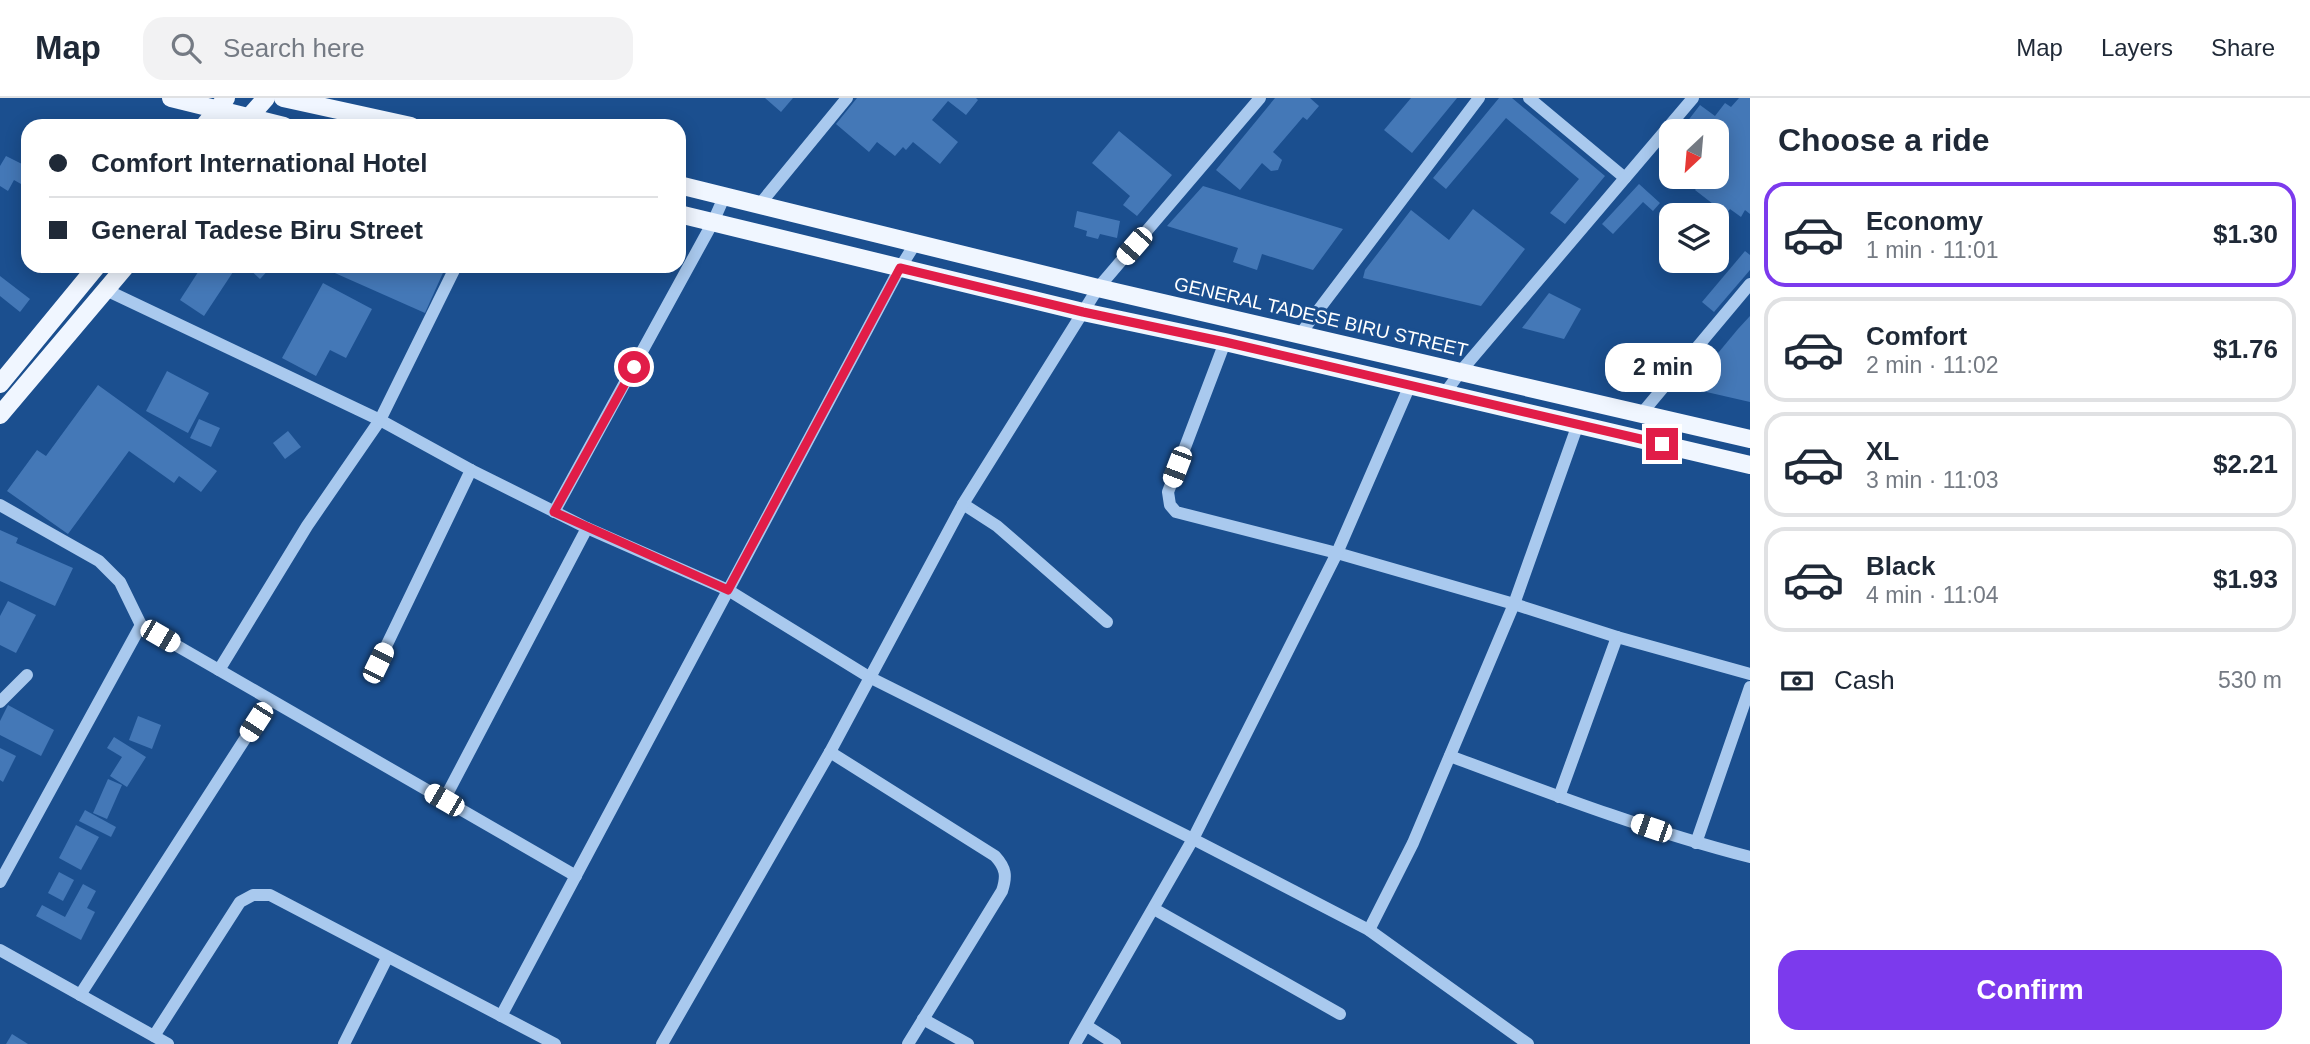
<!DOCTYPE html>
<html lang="en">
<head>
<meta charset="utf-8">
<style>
	body { margin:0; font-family:Helvetica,sans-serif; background:#f2f2f3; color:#1f2937; height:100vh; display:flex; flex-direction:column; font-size:26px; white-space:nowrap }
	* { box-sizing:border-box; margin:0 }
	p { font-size:23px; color:#747a83 }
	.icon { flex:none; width:38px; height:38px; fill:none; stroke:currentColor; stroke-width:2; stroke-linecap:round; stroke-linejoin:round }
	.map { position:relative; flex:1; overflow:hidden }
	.side { display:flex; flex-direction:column; background:#fff; width:560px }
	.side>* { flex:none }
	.hud { position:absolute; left:21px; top:21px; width:665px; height:154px; border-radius:21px; box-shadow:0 4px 18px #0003; display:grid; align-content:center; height:154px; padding:0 28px; background:#fff }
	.needle { width:46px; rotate:206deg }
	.controls { position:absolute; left:1659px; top:21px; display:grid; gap:14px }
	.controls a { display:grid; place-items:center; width:70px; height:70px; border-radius:14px; background:#fff; box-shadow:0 4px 18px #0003; font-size:35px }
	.end { position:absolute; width:32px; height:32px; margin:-16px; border:9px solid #e11d48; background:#fff; box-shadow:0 0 0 4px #fff }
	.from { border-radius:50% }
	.bubble { position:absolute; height:49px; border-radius:21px; background:#fff; box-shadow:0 4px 18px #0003; font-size:23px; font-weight:700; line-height:49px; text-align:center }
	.car { position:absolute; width:21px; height:42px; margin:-21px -10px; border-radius:9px; box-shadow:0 0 5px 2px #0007; background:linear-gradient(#fff 24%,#345 0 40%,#fff 0 76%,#345 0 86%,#fff 0) }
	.hud b { display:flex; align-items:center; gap:24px; height:66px; font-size:26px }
	.hud b+b { border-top:2px solid #e0e1e3 }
	.hud i { width:18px; height:18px; background:#1f2937 }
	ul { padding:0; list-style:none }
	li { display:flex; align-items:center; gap:21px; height:105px; margin:0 14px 10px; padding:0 14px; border:4px solid #e0e1e3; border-radius:21px }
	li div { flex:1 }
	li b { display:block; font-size:26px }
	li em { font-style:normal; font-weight:700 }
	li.active { border-color:#7c3aed }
	li>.icon { width:63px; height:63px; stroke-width:1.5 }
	h2 { padding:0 28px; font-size:32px; line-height:84px }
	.pay { display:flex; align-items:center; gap:18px; height:77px; padding:0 28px; font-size:26px }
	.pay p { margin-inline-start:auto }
	.cta { display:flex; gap:14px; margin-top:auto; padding:14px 28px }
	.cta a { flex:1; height:80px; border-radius:21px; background:#7c3aed; color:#fff; font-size:28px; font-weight:700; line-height:80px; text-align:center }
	header { display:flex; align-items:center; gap:42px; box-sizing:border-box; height:98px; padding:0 35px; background:#fff; border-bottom:2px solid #e0e1e3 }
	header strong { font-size:33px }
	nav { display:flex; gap:38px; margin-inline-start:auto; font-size:24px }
	.search { width:490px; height:63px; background:#f2f2f3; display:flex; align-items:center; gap:18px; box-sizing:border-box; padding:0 24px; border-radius:21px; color:#747a83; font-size:26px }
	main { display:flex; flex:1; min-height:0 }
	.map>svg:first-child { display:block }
</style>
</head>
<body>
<header>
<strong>Map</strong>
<div class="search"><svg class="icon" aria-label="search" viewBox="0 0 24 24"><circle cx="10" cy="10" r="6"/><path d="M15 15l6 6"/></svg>Search here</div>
<nav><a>Map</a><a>Layers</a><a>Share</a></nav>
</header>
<main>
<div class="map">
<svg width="1750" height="946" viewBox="0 0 1750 946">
	<rect width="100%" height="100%" fill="#1b4f8f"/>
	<g fill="#4478b7">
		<path d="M765 0H793L781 14Z"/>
		<path d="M857 0H976L978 2 966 17 948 3 932 22 958 44 940 66 913 44 906 52 903 49 895 58 877 44 869 54 836 26Z"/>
		<path d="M1275 0H1310L1319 8 1307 22 1303 19 1273 54 1282 62 1278 72 1271 73 1262 65 1240 92 1216 72Z"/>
		<path d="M1411 0H1457L1412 55 1384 32Z"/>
		<path d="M1499 0H1512L1605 78 1565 126 1550 115 1579 81 1506 20 1446 91 1433 80Z"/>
		<path d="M1739 0H1750V116L1745 112 1741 119 1730 111 1726 116 1695 92 1705 79H1717V33H1680L1700 7 1715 18 1725 5 1731 9Z"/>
		<path d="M1119 33 1172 77 1137 118 1123 107 1130 98 1092 65Z"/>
		<path d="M6 58 28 69V90L14 82 8 93 0 88V68Z"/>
		<path d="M1639 86 1660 105 1653 113 1643 104 1613 136 1602 126Z"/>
		<path d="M1203 88 1343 131 1313 172 1262 156 1257 172 1233 164 1238 150 1167 128Z"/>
		<path d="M1473 111 1525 151 1481 208 1363 180 1365 172 1411 112 1449 142Z"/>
		<path d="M1077 113 1120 123 1117 140 1100 136 1098 141 1086 138 1087 133 1074 129Z"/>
		<path d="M1745 153 1750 157V172L1714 214 1702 204Z"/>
		<path d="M202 168H224L233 174 204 218 180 202Z"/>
		<path d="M246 168H272L260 181Z"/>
		<path d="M319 168H446L425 215Z"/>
		<path d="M0 178 30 201 20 214 0 198Z"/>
		<path d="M323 185 372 211 346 260 330 252 316 278 282 260Z"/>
		<path d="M1549 195 1581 211 1564 241 1522 230Z"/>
		<path d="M1750 218V304L1689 290 1738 231Z"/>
		<path d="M167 273 209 295 188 335 146 313Z"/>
		<path d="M98 287 217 373 201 394 179 378 174 385 129 353 68 436 7 393 37 352 46 358Z"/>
		<path d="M199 321 220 330 211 349 190 340Z"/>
		<path d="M288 333 301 349 285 361 273 345Z"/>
		<path d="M0 432 18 440 16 445 73 470 55 508 0 483Z"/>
		<path d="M8 503 36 517 16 555 0 547V518Z"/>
		<path d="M8 607 54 632 41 658 0 637V623Z"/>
		<path d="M138 618 161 627 152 651 129 642Z"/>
		<path d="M114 639 146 659 127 689 110 678 122 659 107 650Z"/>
		<path d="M0 650 16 658 3 684 0 682Z"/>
		<path d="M108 681 122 687 107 721 93 715Z"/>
		<path d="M85 712 116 729 111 739 79 723Z"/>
		<path d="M76 727 99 739 81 772 59 760Z"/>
		<path d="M59 774 74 782 63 803 48 795Z"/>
		<path d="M83 786 96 793 87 810 95 814 81 842 36 818 42 807 65 819Z"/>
		<path d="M12 936 28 946H6Z"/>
	</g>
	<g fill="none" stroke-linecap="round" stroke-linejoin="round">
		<g stroke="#a9c9ee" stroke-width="12">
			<path d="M1529 0 1625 80"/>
			<path d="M760 106 847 0"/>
			<path d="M106 192 380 322 471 372 587 430 728 492 869 579 1193 741 1369 832 1528 946"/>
			<path d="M1301 235 1479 0"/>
			<path d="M1225 244 1168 394 1170 407 1176 414 1337 455 1514 506 1617 539 1750 576"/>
			<path d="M1445 295 1461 273 1693 0"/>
			<path d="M1642 315 1750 186"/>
			<path d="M963 406 997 428 1107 524"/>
			<path d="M0 407 99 463 120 484 141 527 576 778"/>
			<path d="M554 414 713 124 725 97"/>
			<path d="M378 565 471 372"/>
			<path d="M219 572 307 428 380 322 456 168"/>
			<path d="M0 604 27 577"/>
			<path d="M830 654 995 758C1006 770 1007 778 1002 793L908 946"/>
			<path d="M1450 658C1549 695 1648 733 1750 759"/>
			<path d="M1559 699 1617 539"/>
			<path d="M444 702 587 430"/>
			<path d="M1696 745 1750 589"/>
			<path d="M0 784 141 527"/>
			<path d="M1154 811 1340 916"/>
			<path d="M1369 832 1413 745 1514 506 1578 326"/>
			<path d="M0 852 168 946"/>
			<path d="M80 897 270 602"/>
			<path d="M501 918 900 170 915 146"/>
			<path d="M923 921 968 946"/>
			<path d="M1087 928 1115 946"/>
			<path d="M154 938 240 804 253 797H270L555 946"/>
			<path d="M344 946 387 860"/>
			<path d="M662 946 830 654 963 406 1098 190 1260 0"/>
			<path d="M1075 946 1193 741 1337 455 1410 287"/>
		</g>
		<g stroke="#f0f6ff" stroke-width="18">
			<path d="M171 0 284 28"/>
			<path d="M283 0 411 28"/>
			<path d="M243 26 266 0"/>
			<path d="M204 28 226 0"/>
			<path d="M679 87 1098 190 1750 341"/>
			<path d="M679 116 1083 214 1225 244 1750 367"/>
			<path d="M0 286 97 168"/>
			<path d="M0 317 126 168"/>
		</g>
	</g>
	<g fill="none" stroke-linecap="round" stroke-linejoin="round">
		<path stroke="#e11d48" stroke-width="9" d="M634 269 554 414 728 492 900 170 1083 214 1225 244 1662 346"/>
	</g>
	<g text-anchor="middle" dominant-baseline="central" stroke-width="6" stroke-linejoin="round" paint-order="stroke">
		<g font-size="19" fill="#fff" stroke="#1b4f8f">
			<text transform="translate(1321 219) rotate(13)">GENERAL TADESE BIRU STREET</text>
		</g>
	</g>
</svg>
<div class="controls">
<a><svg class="needle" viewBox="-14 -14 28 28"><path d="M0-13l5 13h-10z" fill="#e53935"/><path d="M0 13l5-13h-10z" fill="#747a83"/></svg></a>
<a><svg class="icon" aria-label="layers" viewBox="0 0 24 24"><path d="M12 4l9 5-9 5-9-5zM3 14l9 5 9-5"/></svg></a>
</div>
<i class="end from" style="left:634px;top:269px"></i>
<i class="end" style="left:1662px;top:346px"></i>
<div class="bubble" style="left:1605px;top:245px;width:116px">2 min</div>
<i class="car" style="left:1134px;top:148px;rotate:221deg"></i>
<i class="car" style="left:1177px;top:369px;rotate:201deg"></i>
<i class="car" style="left:160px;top:538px;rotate:120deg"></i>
<i class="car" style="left:378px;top:565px;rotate:26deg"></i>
<i class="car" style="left:256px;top:624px;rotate:213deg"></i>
<i class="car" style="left:444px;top:702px;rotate:300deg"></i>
<i class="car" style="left:1651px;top:730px;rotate:289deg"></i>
<div class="hud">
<b><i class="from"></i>Comfort International Hotel</b>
<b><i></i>General Tadese Biru Street</b>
</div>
</div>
<section class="side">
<h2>Choose a ride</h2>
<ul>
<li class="active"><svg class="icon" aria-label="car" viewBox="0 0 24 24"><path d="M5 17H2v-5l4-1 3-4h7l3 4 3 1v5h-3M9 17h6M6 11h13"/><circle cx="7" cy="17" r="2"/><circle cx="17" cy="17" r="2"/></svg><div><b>Economy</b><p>1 min · 11:01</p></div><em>$1.30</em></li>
<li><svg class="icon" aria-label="car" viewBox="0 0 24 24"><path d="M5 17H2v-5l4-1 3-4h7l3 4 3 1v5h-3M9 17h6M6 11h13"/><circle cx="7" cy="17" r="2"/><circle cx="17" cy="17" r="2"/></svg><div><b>Comfort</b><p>2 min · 11:02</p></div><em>$1.76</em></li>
<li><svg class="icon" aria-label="car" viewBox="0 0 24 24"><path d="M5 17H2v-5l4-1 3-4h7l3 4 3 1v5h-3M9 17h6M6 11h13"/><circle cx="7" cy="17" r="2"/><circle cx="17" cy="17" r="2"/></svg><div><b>XL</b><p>3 min · 11:03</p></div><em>$2.21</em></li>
<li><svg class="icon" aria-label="car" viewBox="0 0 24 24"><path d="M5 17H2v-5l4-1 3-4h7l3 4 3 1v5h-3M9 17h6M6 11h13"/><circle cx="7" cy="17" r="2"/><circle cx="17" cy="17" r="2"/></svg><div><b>Black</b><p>4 min · 11:04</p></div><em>$1.93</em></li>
</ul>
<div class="pay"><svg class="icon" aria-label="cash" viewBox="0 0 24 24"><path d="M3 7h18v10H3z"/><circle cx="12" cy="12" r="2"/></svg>Cash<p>530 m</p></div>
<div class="cta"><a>Confirm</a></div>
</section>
</main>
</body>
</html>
